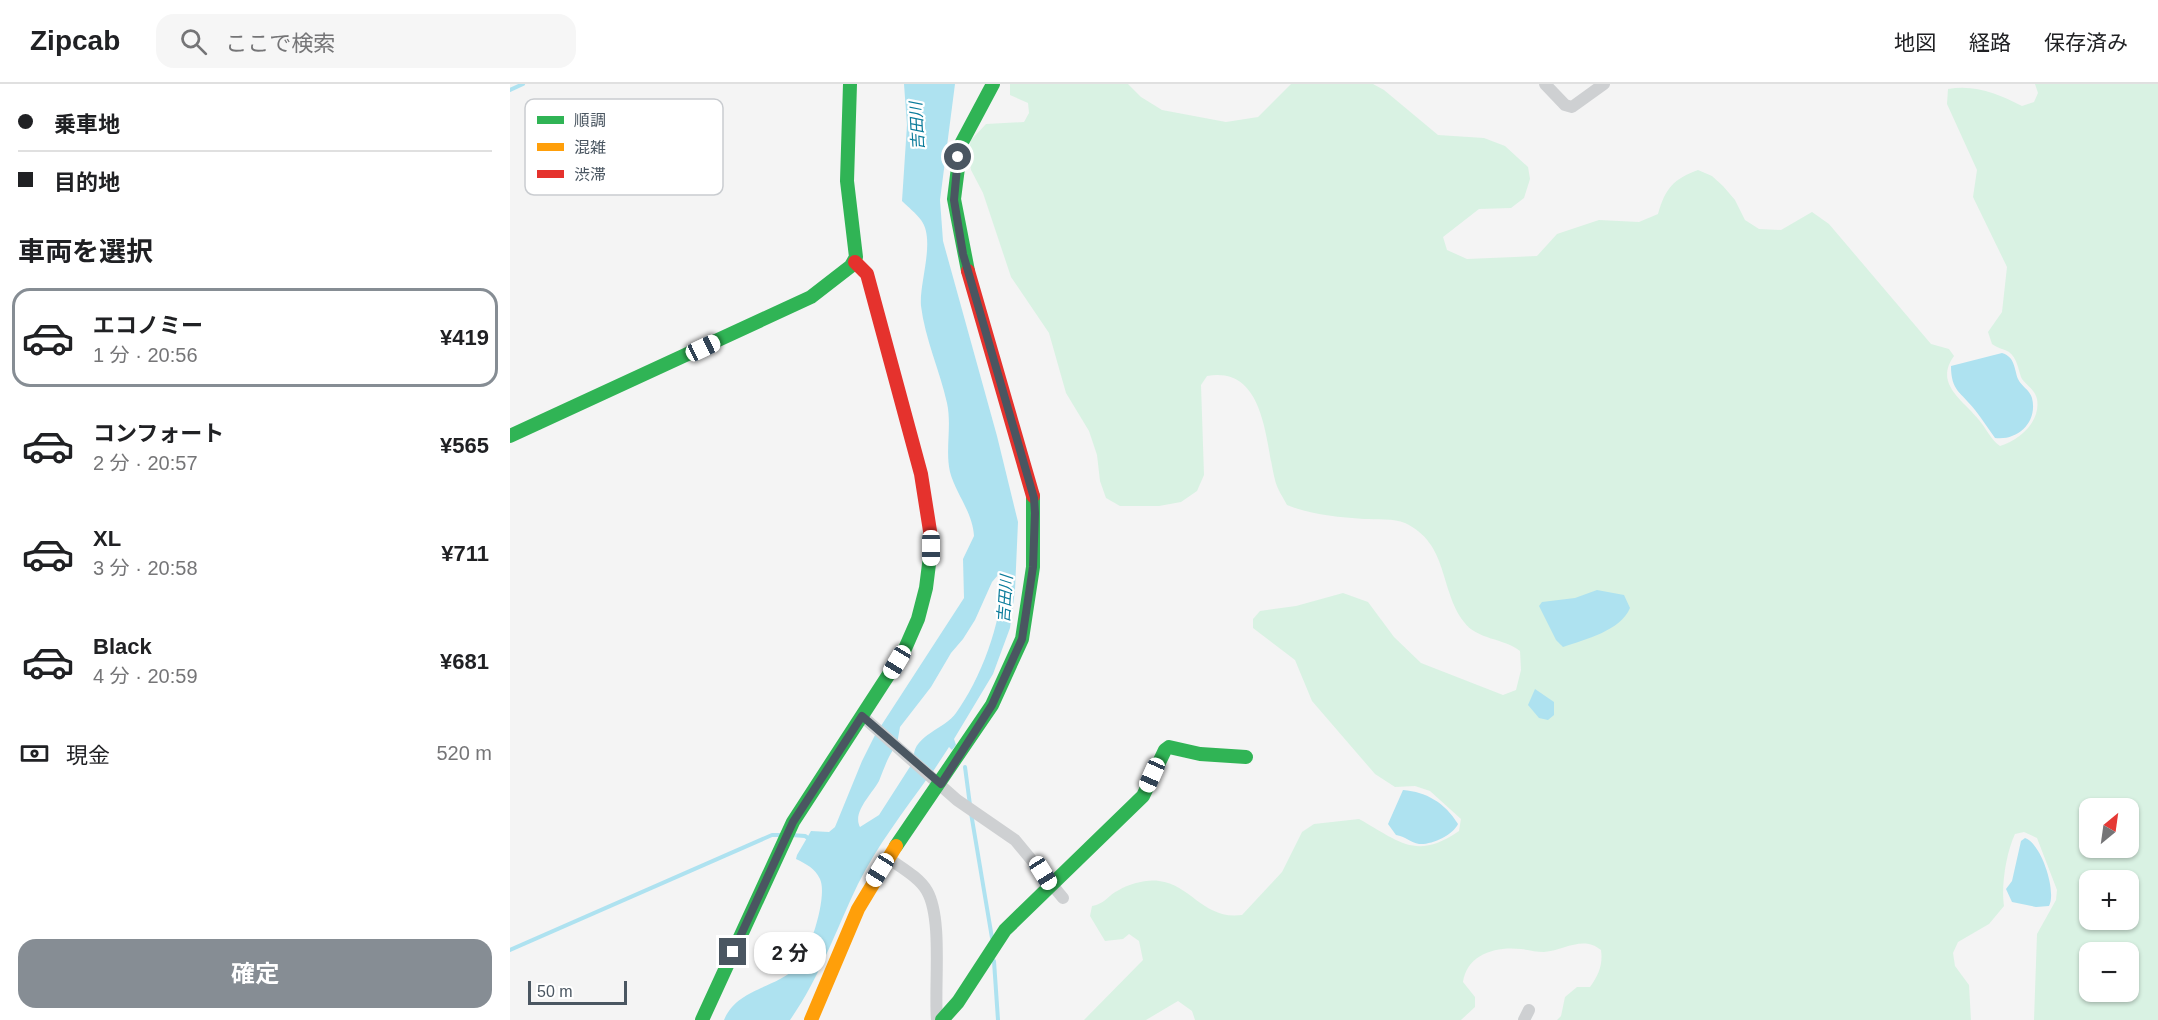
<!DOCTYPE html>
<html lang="ja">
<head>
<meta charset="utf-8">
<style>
	body { margin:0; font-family:Arial,"Noto Sans JP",sans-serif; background:#f6f6f6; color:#202124; height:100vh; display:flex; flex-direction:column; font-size:22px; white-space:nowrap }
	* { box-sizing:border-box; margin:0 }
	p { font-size:20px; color:#757577 }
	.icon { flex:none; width:33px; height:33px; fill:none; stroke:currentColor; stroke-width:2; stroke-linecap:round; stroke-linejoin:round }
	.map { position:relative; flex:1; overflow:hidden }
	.panel { display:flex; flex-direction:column; background:#fff; width:510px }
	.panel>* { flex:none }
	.top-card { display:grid; align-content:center; height:132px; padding:0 18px; background:#fff }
	.needle { width:39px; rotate:29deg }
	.tools { position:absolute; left:1569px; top:714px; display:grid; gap:12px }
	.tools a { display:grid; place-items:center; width:60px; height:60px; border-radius:12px; background:#fff; box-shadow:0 2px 4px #0004; font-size:30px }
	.scale { position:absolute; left:18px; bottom:15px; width:99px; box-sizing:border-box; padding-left:6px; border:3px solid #4a5661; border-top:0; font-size:16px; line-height:21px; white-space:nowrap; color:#4a5661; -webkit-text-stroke:4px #fff; paint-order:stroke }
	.end { position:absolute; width:27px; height:27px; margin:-14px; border:8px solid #4a5661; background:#fff; box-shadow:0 0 0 3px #fff }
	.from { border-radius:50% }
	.bubble { position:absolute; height:42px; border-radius:18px; background:#fff; box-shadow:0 2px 4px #0004; font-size:20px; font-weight:700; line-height:42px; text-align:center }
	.car { position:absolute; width:18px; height:36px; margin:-18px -9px; border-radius:8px; box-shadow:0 0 4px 2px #0007; background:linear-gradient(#fff 24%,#345 0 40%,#fff 0 76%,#345 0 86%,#fff 0) }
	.top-card b { display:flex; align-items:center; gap:21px; height:57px; font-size:22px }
	.top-card b+b { border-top:2px solid #e0e0e0 }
	.top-card i { width:15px; height:15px; background:#202124 }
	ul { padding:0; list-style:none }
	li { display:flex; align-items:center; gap:18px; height:99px; margin:0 12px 9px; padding:0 6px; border:3px solid transparent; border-radius:18px }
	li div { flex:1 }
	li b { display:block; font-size:22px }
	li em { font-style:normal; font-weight:700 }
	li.current { border-color:#868d94 }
	li>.icon { width:54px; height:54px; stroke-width:1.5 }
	h2 { padding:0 18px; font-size:27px; line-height:72px }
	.pay { display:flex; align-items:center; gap:15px; height:66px; padding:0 18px; font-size:22px }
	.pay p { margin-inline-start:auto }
	.button { display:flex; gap:12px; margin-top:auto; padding:12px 18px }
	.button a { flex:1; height:69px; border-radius:18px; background:#868d94; color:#fff; font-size:24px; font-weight:700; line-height:69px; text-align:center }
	header { display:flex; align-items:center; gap:36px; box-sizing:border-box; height:84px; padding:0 30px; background:#fff; border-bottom:2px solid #e0e0e0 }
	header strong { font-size:28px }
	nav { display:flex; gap:33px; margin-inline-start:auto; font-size:21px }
	.search { width:420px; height:54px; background:#f6f6f6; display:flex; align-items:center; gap:15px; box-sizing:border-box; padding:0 21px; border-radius:18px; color:#757577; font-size:22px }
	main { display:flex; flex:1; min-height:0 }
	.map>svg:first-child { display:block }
</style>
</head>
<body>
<header>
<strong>Zipcab</strong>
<div class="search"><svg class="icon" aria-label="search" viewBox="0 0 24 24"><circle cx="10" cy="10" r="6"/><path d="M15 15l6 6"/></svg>ここで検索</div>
<nav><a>地図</a><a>経路</a><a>保存済み</a></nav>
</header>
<main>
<section class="panel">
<div class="top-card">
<b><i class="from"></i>乗車地</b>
<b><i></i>目的地</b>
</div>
<h2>車両を選択</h2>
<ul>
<li class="current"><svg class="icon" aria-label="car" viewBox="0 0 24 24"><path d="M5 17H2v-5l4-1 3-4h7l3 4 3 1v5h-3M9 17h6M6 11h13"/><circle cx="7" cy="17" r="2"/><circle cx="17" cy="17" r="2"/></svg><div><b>エコノミー</b><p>1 分 · 20:56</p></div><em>¥419</em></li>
<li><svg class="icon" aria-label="car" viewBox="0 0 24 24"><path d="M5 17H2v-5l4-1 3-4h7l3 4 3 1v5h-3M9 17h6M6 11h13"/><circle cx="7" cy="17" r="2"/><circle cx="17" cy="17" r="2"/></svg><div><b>コンフォート</b><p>2 分 · 20:57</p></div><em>¥565</em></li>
<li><svg class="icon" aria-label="car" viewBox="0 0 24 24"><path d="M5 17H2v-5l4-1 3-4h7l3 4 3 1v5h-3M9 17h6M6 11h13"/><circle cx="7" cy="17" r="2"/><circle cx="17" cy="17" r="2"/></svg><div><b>XL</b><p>3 分 · 20:58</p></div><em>¥711</em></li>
<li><svg class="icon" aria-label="car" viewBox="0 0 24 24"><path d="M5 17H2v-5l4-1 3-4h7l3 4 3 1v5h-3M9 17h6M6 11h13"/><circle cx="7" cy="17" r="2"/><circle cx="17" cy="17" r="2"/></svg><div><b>Black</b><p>4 分 · 20:59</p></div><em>¥681</em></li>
</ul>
<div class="pay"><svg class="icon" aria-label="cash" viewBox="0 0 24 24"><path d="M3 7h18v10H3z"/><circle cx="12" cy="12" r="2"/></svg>現金<p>520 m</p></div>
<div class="button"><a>確定</a></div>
</section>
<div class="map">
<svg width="1648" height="936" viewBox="0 0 1648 936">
	<rect width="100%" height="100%" fill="#f4f4f4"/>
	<path fill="#d9f2e3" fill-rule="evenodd" d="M500 0H618L631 13 652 26 716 38 748 33 781 0H863L874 6 928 51 974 54 995 62 1018 83 1020 95 1014 114 1001 124 969 125 933 153 937 166 957 175 1027 172 1047 150 1089 136 1129 138 1148 130C1155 105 1163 95 1188 86L1202 92 1213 102 1225 116 1235 136 1249 145 1271 146 1302 128 1319 140 1421 260 1439 265 1444 272C1424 300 1452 315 1469 336 1476 344 1481 356 1490 362 1509 356 1531 338 1527 315 1525 305 1514 300 1511 293 1508 284 1507 274 1499 268 1494 265 1487 264 1482 260L1478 248 1492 228 1497 183 1463 113 1467 86 1437 20 1438 5C1465 0 1489 10 1512 22L1524 18 1528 9 1525 0H1648V936H1524L1527 850 1546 816 1547 806 1527 754 1514 748 1505 750C1496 769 1491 802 1494 822L1479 840 1448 858 1443 869 1445 882 1459 901 1461 936H1047L1051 932 1055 913 1067 903H1080C1089 891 1093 880 1091 866 1073 851 1055 866 1034 868 1026 868 1019 866 1011 865 986 862 957 870 953 898L965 913V923L951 936H685L682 927 668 917 636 936H574L633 876 629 857 619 850 613 855 595 857 580 832 582 822C595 820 598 811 609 806 619 800 637 795 649 797 682 801 693 836 732 831L772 788 792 748 804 740 849 735C889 757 906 777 949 747L951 735 920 707 905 702 885 703 865 690 802 617 785 576 743 544V535L750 527 786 522 833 509 858 518 884 553 911 579 993 611 1006 606 1011 586 1010 567C994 554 967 556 954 538 929 505 939 460 895 439 884 434 866 436 854 435 827 433 802 431 777 421 773 413 767 405 765 396 755 356 755 282 697 292L691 301 694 391 687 407 671 418 649 422H610L596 414 590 397 587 371 579 347 556 309 539 249 501 193 473 109 461 86 458 69 461 56 476 40 514 38 519 29 518 19 500 11ZM1580 724H1618V764H1580ZM1580 796H1618V836H1580ZM1580 868H1618V908H1580Z"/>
	<g fill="#aee2f0">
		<path d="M394 0H445L430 116 433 157 487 352 508 438 505 506 500 544 483 590 444 655 446 661 442 666 439 663 422 689 404 674C402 652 435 645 446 629 471 595 494 534 492 491H488L482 498 465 536 453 555 441 569 421 603 390 643 387 660 369 645 454 514 453 475 464 452C463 429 446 410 440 388 435 366 442 342 437 319 430 287 415 255 411 222 409 198 426 156 411 136 406 129 398 123 392 117L397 41Z"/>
		<path d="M1492 269C1505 273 1504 284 1508 295 1511 302 1520 306 1522 314 1528 338 1508 357 1485 354 1478 344 1472 335 1465 326 1451 308 1441 307 1441 282Z"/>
		<path d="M1087 506 1114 511 1120 524C1110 547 1076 555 1053 563L1046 556 1029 522 1032 518 1065 514Z"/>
		<path d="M1025 605 1044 618V631L1038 636 1029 634 1018 621Z"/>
		<path d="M367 647 385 663C377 674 374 685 369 697 362 710 342 728 350 743L369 731 403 678 419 692C394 727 367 762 348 800 326 846 309 895 280 936H214C227 904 265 905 287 883 300 869 318 812 310 795 305 784 296 780 286 775L287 771 301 747 319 748 325 743 352 677Z"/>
		<path d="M893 706C917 708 935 719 948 740 943 751 922 761 909 760 901 759 895 752 886 751L878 740Z"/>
		<path d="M1515 754C1531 759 1547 807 1539 822L1526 823 1502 818 1496 805 1502 797 1511 757Z"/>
	</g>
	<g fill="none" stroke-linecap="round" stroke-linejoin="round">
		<g stroke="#aee2f0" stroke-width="4">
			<path d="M0 6 13 0"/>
			<path d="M455 683 460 721"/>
			<path d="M461 729 482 854"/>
			<path d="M282 751 295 752 301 756"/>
			<path d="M0 866 262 751H272"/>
			<path d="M484 877 488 936"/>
		</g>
		<g stroke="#ced0d2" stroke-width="12">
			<path d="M1035 0 1055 21 1062 23 1094 0"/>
			<path d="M352 632 447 716 505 756 553 814"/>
			<path d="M378 774C390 783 409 793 417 807 433 835 424 903 427 936"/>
			<path d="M1014 936 1019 926"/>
		</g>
		<g stroke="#30b455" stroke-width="14">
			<path d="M458 187 444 115 451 60 483 0"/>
			<path d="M0 352 301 213 341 182 346 173 337 97 340 0"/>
			<path d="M386 762 482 621 512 555 523 483V412"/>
			<path d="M192 936 283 738 394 567 408 535 416 504 420 472"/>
			<path d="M432 936 448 918 495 846 633 712 655 666 659 663 690 670 736 673"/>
		</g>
		<path stroke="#ff9f0a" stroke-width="14" d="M301 936 348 825 386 762"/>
		<g stroke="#e5322d" stroke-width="14">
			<path d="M345 178 357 190 411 390 420 447V472"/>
			<path d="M458 187 523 412"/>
		</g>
	</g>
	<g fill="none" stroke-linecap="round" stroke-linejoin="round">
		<path stroke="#4a5661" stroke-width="8" d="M223 868 283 738 352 632 431 700 482 621 512 555 523 483 525 429 524 414 453 170 444 116 448 73"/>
	</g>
	<g text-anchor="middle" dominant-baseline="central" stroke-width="4.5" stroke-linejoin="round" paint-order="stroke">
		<g font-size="16" font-style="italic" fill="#0c7c9b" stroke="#fff">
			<text transform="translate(407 42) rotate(-93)">吉田川</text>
			<text transform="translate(495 515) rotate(-86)">吉田川</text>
		</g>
	</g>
	<rect x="15" y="15" width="198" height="96" rx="9" fill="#fff" stroke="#c9ccd0" stroke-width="1.5"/>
	<rect x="27" y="32" width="27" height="8" fill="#30b455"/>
	<rect x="27" y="59" width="27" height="8" fill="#ff9f0a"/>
	<rect x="27" y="86" width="27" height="8" fill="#e5322d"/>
	<g font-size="16" fill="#4a5661">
		<text x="64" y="42">順調</text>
		<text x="64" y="69">混雑</text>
		<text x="64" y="96">渋滞</text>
	</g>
</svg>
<div class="tools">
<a><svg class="needle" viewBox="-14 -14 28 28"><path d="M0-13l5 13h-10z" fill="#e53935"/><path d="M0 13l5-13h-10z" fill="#757577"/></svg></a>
<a>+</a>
<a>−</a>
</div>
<div class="scale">50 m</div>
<i class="end from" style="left:448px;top:73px"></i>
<i class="end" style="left:223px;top:868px"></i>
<div class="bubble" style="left:244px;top:848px;width:72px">2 分</div>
<i class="car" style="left:193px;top:264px;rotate:65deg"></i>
<i class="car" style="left:421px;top:464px;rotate:180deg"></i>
<i class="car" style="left:387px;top:578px;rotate:211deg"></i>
<i class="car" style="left:642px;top:691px;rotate:204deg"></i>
<i class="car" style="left:370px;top:786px;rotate:212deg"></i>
<i class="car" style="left:533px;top:789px;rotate:148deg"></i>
</div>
</main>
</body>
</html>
